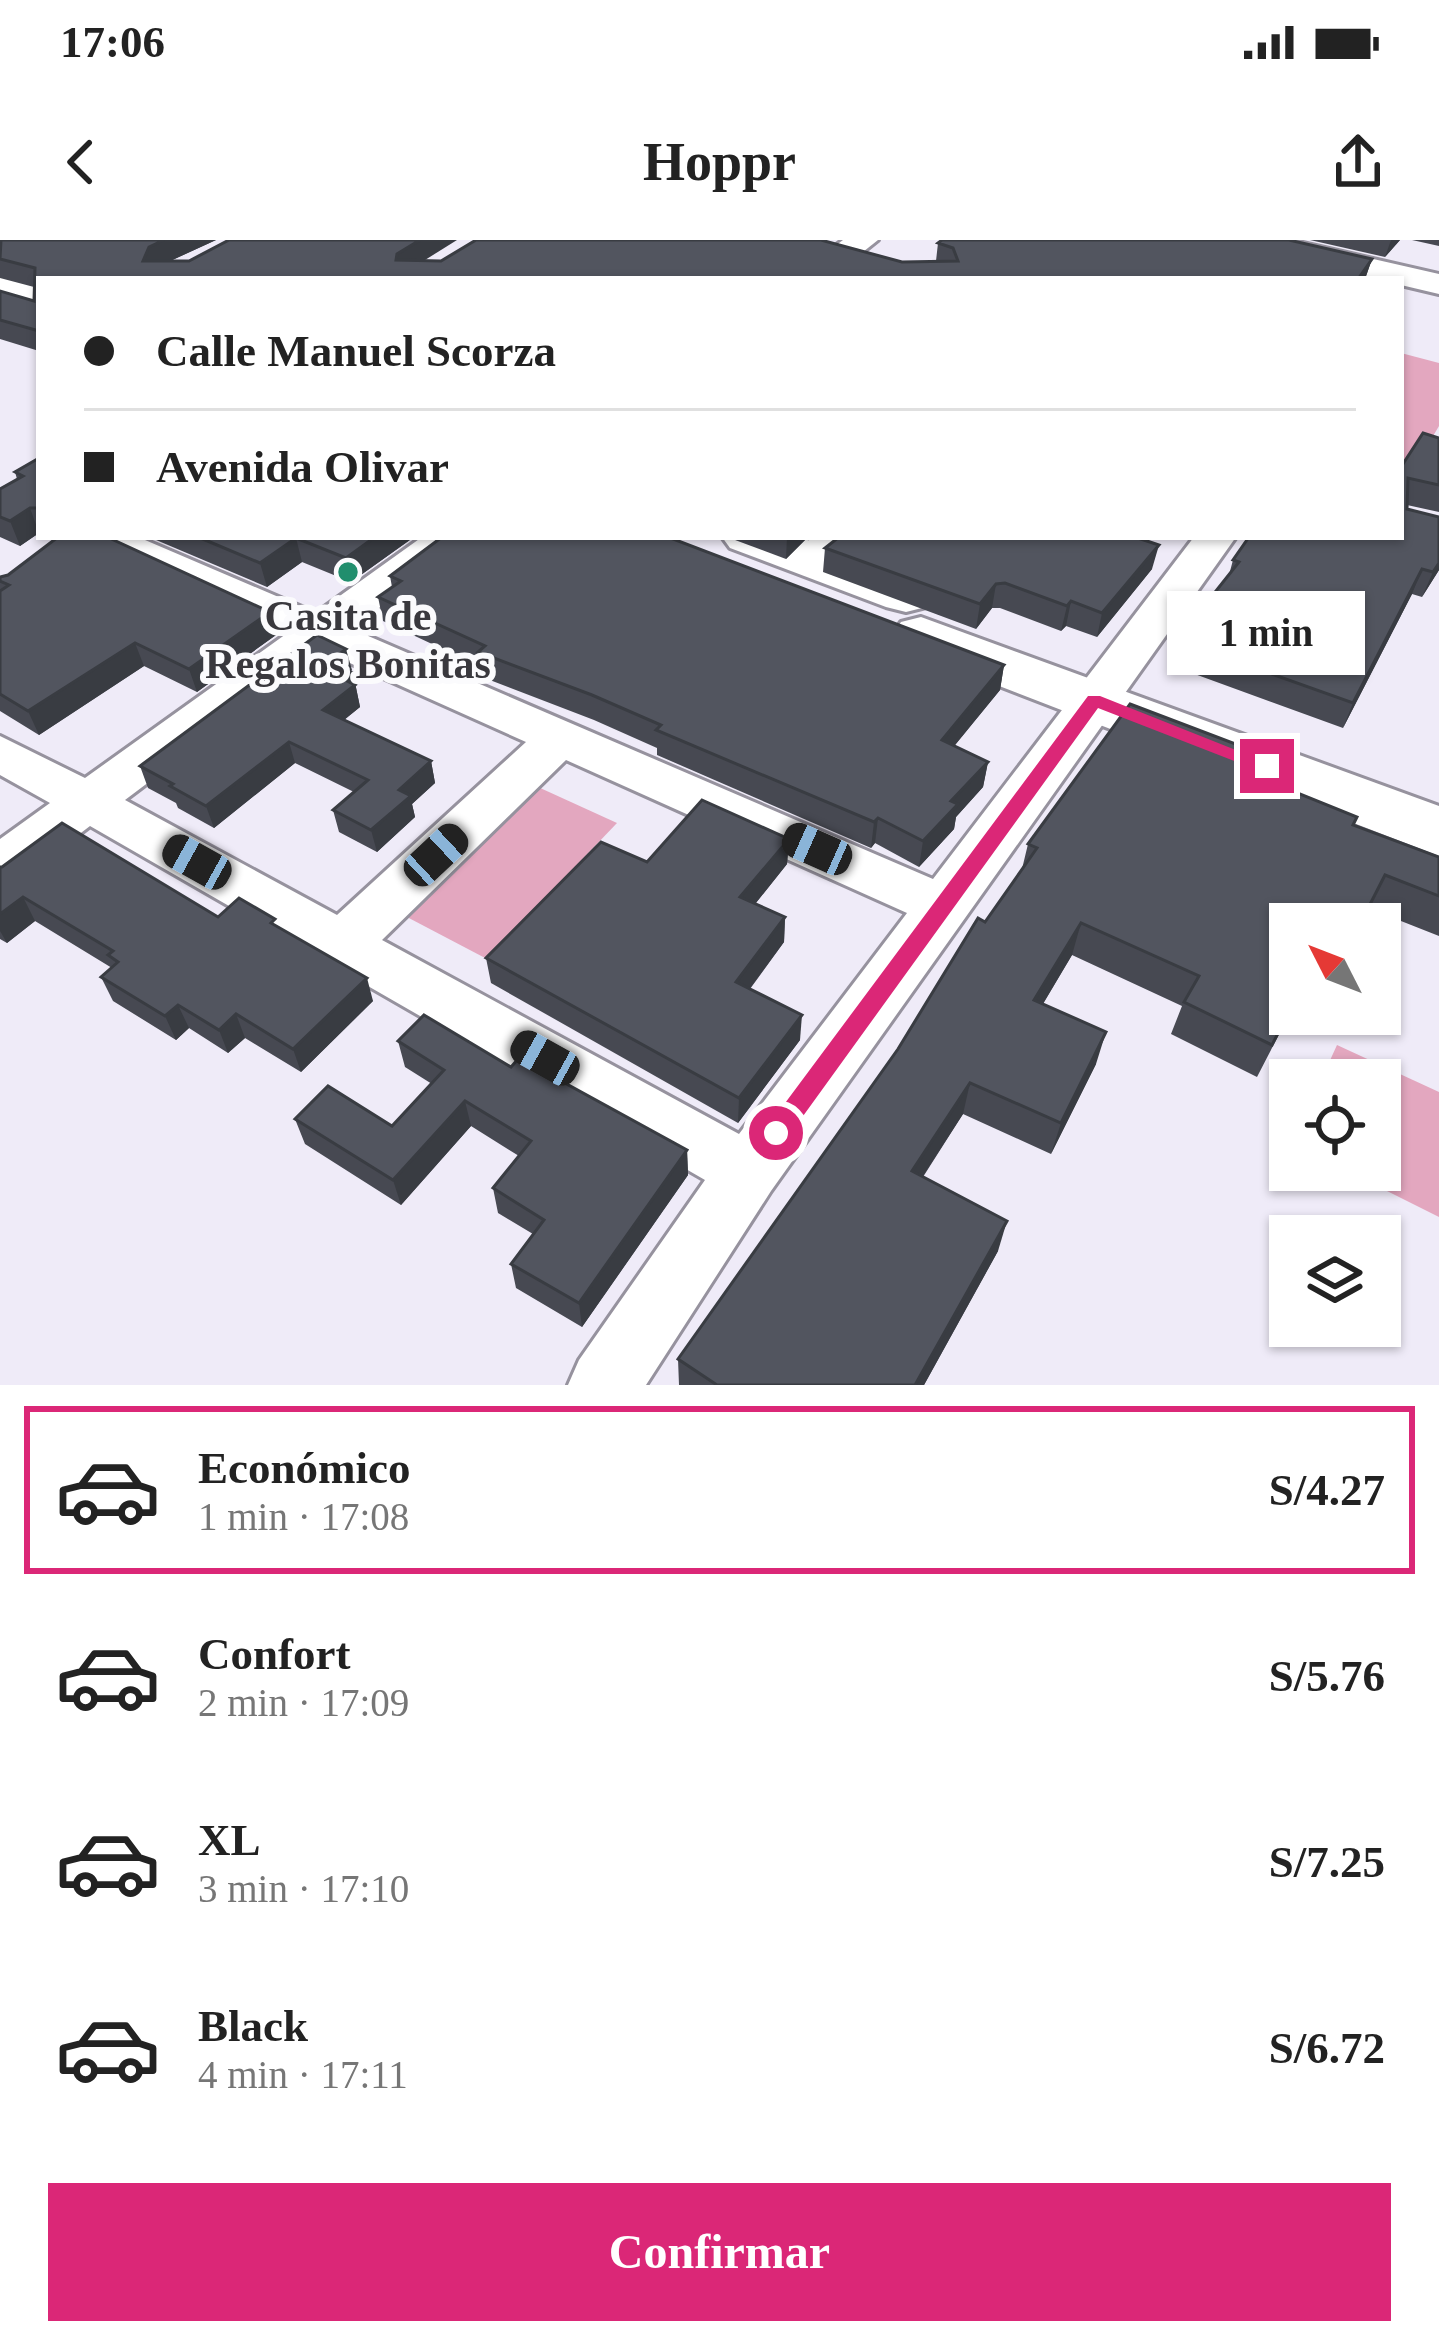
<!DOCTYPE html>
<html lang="es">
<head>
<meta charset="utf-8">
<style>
	body { margin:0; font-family:"Times New Roman",serif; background:#f2f2f2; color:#222; height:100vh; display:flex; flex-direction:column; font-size:45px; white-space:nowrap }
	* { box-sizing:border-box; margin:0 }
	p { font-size:39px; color:#767676 }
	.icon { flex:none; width:66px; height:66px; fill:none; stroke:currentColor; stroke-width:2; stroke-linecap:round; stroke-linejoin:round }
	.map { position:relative; height:1145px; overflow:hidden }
	.sheet { display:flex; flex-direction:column; background:#fff; flex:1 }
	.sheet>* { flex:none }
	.guide { position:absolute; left:36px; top:36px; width:1368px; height:264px; border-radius:0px; box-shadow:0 3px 9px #0004; display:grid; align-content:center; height:264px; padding:0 48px; background:#fff }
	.needle { width:78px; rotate:312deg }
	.buttons { position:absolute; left:1269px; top:663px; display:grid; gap:24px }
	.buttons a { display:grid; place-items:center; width:132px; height:132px; border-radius:0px; background:#fff; box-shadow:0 3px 9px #0004; font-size:60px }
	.end { position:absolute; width:54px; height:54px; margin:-27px; border:15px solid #db2777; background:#fff; box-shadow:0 0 0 6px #fff }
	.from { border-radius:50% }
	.bubble { position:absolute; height:84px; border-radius:0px; background:#fff; box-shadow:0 3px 9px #0004; font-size:39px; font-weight:600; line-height:84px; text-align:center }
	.car { position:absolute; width:36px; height:72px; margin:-36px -18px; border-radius:15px; box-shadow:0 0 9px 3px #0007; background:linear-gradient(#222 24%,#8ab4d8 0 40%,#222 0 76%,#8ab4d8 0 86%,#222 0) }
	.guide b { display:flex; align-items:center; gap:42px; height:114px; font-size:45px }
	.guide b+b { border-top:3px solid #e0e0e0 }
	.guide i { width:30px; height:30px; background:#222 }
	ul { padding:21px 0 0; list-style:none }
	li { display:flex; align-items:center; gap:36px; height:168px; margin:0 24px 18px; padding:0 24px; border:6px solid transparent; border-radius:0px }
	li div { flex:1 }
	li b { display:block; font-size:45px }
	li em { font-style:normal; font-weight:600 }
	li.active { border-color:#db2777 }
	li>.icon { width:108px; height:108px; stroke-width:1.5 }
	.action { display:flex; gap:24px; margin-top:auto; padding:24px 48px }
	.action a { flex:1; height:138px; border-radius:0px; background:#db2777; color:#fff; font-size:48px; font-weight:600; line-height:138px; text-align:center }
	.status { display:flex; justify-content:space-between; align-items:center; height:84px; padding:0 60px; background:#fff; direction:ltr }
	.status svg { height:33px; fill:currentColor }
	header { display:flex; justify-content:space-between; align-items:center; height:156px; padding:0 48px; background:#fff; font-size:54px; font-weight:600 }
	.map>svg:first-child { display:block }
</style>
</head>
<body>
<div class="status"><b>17:06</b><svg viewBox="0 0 49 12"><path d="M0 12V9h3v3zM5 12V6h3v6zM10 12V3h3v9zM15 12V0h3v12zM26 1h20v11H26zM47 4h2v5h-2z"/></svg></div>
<header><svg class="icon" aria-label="back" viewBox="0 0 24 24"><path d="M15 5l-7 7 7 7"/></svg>Hoppr<svg class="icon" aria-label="share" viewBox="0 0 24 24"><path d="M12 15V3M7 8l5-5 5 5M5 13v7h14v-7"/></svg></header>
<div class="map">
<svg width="1439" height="1145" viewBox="0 0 1439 1145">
	<rect width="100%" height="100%" fill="#efebf8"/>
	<g fill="#e3a7bf">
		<path d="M1401 113 1439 123V186L1401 250Z"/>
		<path d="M538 547 617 583 487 719 405 676Z"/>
		<path d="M1337 805 1439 852V977L1345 930H1380V840H1321Z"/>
	</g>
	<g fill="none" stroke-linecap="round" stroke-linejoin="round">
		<g stroke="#96929e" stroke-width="6">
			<g id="minor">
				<path d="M843 0H878L829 39H792Z"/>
				<path d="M1235 0H1290L1439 34V54L1401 45V39H1377L1239 6Z"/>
				<path d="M82 297H138L316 373 422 297H470L352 389 933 639 1194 297H1236L771 951 646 1145H568L579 1120 705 940 90 586 19 640 0 645V599L50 563 0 535V496L85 538 286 394 88 306ZM323 411 526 502 337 675 125 560ZM566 520 907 673 739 894 382 700Z"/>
				<path d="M812 297H857C841 319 824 336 796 329L790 320Z"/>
			</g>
		</g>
		<g stroke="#96929e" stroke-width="6">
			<g id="tertiary">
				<path d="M0 26 47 39H39V62L0 51Z"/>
				<path d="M722 297H799L926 343 934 355 926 367 906 372 886 367 730 308Z"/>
				<path d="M921 377 1439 566V616L901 408 892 395 901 382Z"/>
			</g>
		</g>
		<use href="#minor" fill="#fff" fill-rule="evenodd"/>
		<use href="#tertiary" fill="#fff" fill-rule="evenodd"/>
	</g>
	<g fill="#474952">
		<path d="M216 0 170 21H936L938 3 1372 19 1365 39H39V111L0 99V51L34 61V47L0 38V1Z"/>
		<path d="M1310 0H1400L1385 17Z"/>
		<path d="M1412 0H1439V6Z"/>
		<path d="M1439 198V272L1407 265V269L1439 277V330L1422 357 1412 354 1343 488 1170 425 1177 400 1229 335 1233 320 1401 297V227Z"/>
		<path d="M39 218V293L20 306 0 297V249L17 239 15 232Z"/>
		<path d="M149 297H414L351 342 302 322 267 347Z"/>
		<path d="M727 297H808L786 319Z"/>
		<path d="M1152 303V329L1097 397 1066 386 1061 391 1000 368H992L976 389 823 332 825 308Z"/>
		<path d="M8 335 270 372 276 395 197 452 144 426 39 495 0 471V337Z"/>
		<path d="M390 336 1004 425 1000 450 954 506 988 522 983 547 956 577 954 589 919 627 875 603 871 608 657 515V508L594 480 482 437 481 427 383 381 378 357 392 347Z"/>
		<path d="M352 430 350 432 353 433 360 467 344 480 431 521 435 543 412 564 415 577 377 612 339 592 333 570 354 552 295 523 214 588 178 568 176 563 148 548 140 526Z"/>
		<path d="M1270 517 1262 539 1354 585 1439 617V696L1368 668 1290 684V773L1257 837 1171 794 1182 766 1072 715 1043 764 1096 824 1051 914 963 874 923 937 998 1011 924 1145H679L678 1119 898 809 1022 629 1028 604Z"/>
		<path d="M789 599 787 624 755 664 785 677 784 702 750 749 800 800 738 883 491 743 486 718 647 622Z"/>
		<path d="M0 627 218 677 278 687 373 761 301 832 245 798 228 813 189 788 176 800 113 761 101 737 112 728 35 681 7 703 0 699Z"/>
		<path d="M398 801 511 827 687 910 688 935 582 1087 516 1048 511 1024 533 994 498 973 493 948 519 916 471 886 401 965 305 904 295 879 392 886 432 844 405 827Z"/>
	</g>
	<g fill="#393c42">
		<path d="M164 0H216L155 28 143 21 149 7Z"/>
		<path d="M420 0H457L401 35 396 20 397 14Z"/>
		<path d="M1391 0H1400L1385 17Z"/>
		<path d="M1372 19 1365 39H1358Z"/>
		<path d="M30 268 39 293 20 306 10 281Z"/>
		<path d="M375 297H414L351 342 346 318Z"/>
		<path d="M787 297H808L786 319Z"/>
		<path d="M296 298 302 322 267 347 260 323Z"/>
		<path d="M1159 305 1152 329 1097 397 1102 373Z"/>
		<path d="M1439 323V330L1422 357 1433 332Z"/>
		<path d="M1422 329 1412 354 1343 488 1353 463Z"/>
		<path d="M996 344 992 368 976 389 980 364Z"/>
		<path d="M1071 361 1066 386 1061 391 1067 366Z"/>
		<path d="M270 372 276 395 197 452 189 429Z"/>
		<path d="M135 403 144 426 39 495 28 471Z"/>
		<path d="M346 409 352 430 334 444 329 422Z"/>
		<path d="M1004 425 1000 450 938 526 942 500Z"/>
		<path d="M353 433 360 467 329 492 323 470 345 440Z"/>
		<path d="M289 502 295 523 214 588 206 566Z"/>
		<path d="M431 521 435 543 412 564 415 577 377 612 371 590 399 550Z"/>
		<path d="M988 522 983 547 956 577 954 589 919 627 923 601 951 561Z"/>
		<path d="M878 578 875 603 871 608 874 582Z"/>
		<path d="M789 599 787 624 740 683V657Z"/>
		<path d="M23 657 35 681 7 703 0 691V674Z"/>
		<path d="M785 677 784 702 736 767V742Z"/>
		<path d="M1081 683 1072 715 1026 792 1034 760Z"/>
		<path d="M367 738 373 761 301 832 293 809Z"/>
		<path d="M178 765 189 788 176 800 165 776Z"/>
		<path d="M236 774 245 798 228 813 219 790Z"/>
		<path d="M802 775 800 800 738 883 739 858Z"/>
		<path d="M1106 792 1096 824 1051 914 1061 883Z"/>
		<path d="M970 843 963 874 906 962 912 931Z"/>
		<path d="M465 861 471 886 401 965 393 940Z"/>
		<path d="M687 910 688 935 582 1087 579 1063Z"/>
		<path d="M1007 981 998 1011 924 1145H915Z"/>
	</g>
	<g fill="#52555f" stroke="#393c42" stroke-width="3">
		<path d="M1 0H164L149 7 143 21H189L229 0H420L397 14 396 20 441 21 476 0H821L902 22 958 21 953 8 938 3 942 0H1289L1372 19 1358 39H39V91L0 80V51L34 61 35 28 0 19Z"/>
		<path d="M1423 193 1439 198V245L1408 238 1407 269 1439 277V323L1433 332 1422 329 1353 463 1177 400 1239 322 1233 320 1249 297H1401V227Z"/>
		<path d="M39 218V268H30L10 281 0 277V249L23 236 15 232Z"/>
		<path d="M58 297H107L270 372 189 429 135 403 28 471 0 454V351L9 345 0 341V337L8 335Z"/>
		<path d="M198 297H375L346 318 296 298 260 323Z"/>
		<path d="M442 297H668L1004 425 942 500 988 522 951 561 958 564 923 601 878 578 874 582 656 490 661 485 592 455 478 412 485 406 378 357 401 341 390 336Z"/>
		<path d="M839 297H1142L1141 299 1159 305 1102 373 1071 361 1067 366 1005 343 996 344 980 364 825 308Z"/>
		<path d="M317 395 346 409 329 422 353 433 345 440 355 445 323 470 431 521 399 550 411 556 371 590 333 570 368 540 289 502 206 566 170 546 173 544 140 526Z"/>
		<path d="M1130 464 1270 517 1258 537 1357 577 1353 585 1439 617V656L1385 635 1360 684H1290V770L1272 805 1184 762 1199 736 1081 683 1034 760 1106 792 1061 883 970 843 912 931 1007 981 915 1145H717L678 1119 898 809 978 678 985 682 1037 608 1028 604Z"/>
		<path d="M702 560 789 599 740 657 785 677 736 742 802 775 739 858 486 718 601 602 647 622Z"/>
		<path d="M62 583 218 677 239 658 275 679 271 683 367 738 293 809 236 774 219 790 178 765 165 776 101 737 118 722 108 715 113 711 23 657 0 674V627H2Z"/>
		<path d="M424 775 511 827 519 818 687 910 579 1063 511 1024 544 980 493 948 531 901 465 861 393 940 295 879 328 846 392 886 444 830 398 801Z"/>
	</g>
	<path fill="#db2777" d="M1088 456H1100L1276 526 1273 531H1260L1098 468 785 901H768V886Z"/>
	<circle fill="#218e6d" stroke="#fbfbfd" stroke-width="4.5" cx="348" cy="332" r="12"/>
	<g text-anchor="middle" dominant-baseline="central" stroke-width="12" stroke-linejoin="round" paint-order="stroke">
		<g font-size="42" font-weight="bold" fill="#39383d" stroke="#fbfbfd">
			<text x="348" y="376">Casita de<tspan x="348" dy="48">Regalos Bonitas</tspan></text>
		</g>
	</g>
</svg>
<div class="buttons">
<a><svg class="needle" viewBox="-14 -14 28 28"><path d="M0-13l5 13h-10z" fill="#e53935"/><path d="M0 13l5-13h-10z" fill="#767676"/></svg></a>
<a><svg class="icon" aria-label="locate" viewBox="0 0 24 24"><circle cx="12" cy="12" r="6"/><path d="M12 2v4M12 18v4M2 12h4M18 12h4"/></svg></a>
<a><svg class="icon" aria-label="layers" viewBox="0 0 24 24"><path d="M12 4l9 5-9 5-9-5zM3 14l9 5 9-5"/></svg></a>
</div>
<i class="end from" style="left:776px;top:893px"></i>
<i class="end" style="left:1267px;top:526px"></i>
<div class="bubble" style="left:1167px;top:351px;width:198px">1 min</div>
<i class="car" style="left:817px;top:609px;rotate:294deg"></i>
<i class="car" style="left:436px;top:615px;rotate:47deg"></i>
<i class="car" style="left:197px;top:622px;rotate:299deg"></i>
<i class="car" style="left:545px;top:818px;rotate:299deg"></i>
<div class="guide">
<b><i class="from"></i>Calle Manuel Scorza</b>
<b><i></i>Avenida Olivar</b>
</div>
</div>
<section class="sheet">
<ul>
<li class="active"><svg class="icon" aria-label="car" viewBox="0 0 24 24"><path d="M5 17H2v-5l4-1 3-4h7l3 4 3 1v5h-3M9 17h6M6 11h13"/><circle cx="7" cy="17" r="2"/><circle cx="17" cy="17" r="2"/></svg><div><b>Económico</b><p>1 min · 17:08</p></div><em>S/4.27</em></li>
<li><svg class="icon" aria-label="car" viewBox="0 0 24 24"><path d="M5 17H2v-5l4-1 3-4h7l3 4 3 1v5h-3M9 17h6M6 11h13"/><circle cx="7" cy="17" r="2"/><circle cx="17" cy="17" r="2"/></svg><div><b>Confort</b><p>2 min · 17:09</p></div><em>S/5.76</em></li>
<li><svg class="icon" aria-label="car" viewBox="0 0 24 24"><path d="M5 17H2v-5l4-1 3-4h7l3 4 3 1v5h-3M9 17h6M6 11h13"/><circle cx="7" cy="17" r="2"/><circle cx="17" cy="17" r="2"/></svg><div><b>XL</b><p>3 min · 17:10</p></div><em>S/7.25</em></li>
<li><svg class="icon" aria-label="car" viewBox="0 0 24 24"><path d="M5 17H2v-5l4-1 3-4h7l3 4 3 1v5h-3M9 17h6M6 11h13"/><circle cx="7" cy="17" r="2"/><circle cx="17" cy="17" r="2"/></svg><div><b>Black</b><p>4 min · 17:11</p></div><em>S/6.72</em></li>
</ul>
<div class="action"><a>Confirmar</a></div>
</section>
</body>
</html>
